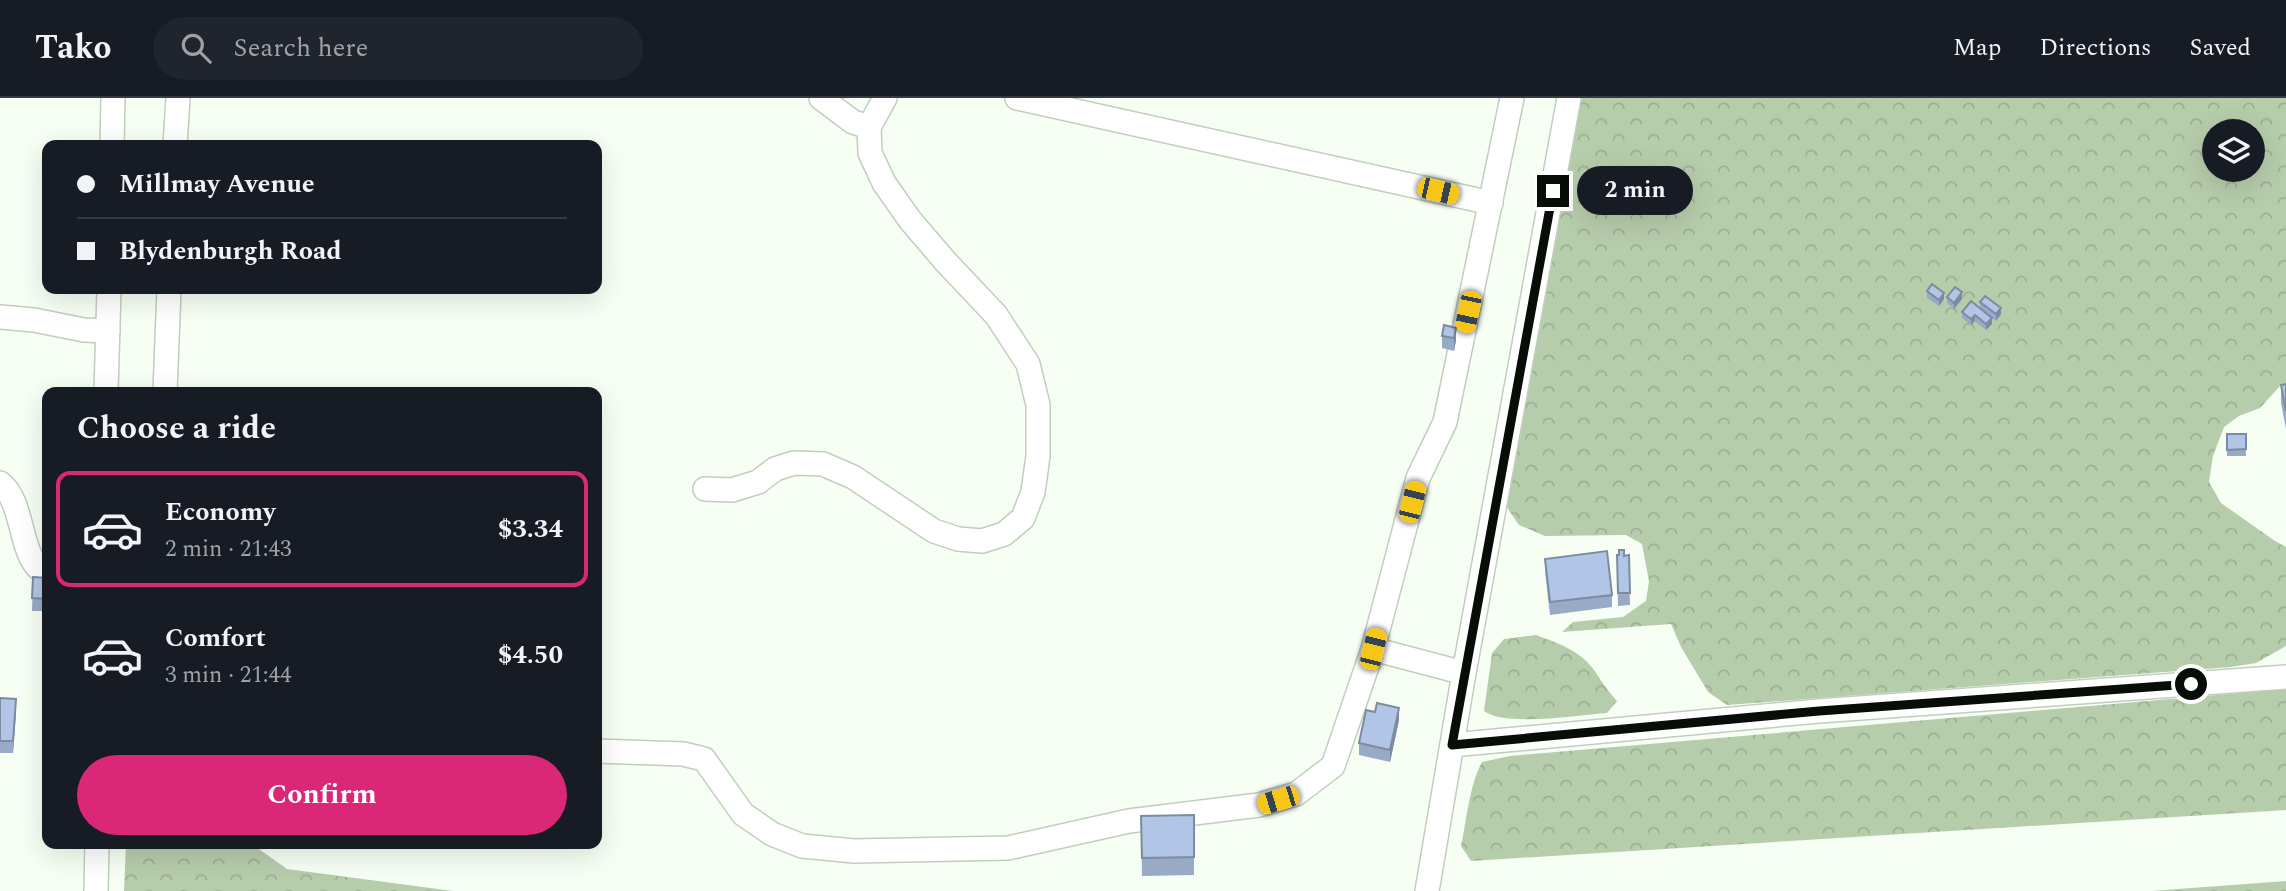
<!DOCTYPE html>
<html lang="en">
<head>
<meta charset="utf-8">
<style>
	body { margin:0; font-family:Spectral,serif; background:#20242c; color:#f1f3f6; height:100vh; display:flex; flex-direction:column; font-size:26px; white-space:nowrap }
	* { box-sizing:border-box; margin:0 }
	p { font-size:23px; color:#9ea1a6 }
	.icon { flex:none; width:38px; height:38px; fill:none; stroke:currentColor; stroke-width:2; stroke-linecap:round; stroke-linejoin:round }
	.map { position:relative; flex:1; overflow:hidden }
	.side { position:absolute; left:42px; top:289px; width:560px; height:462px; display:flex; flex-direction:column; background:#171b24; border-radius:14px; box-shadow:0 7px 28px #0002 }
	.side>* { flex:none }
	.guide { position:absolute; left:42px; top:42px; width:560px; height:154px; border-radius:14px; box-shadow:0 7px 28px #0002; display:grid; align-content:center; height:154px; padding:0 35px; background:#171b24 }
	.controls { position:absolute; left:2202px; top:21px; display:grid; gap:14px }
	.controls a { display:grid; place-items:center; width:63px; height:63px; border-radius:50%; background:#171b24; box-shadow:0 7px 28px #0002; font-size:35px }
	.end { position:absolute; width:32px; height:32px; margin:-16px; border:9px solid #090d07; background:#fff; box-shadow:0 0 0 4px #fff }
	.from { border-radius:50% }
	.bubble { position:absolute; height:49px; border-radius:24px; background:#171b24; box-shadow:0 7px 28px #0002; font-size:23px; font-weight:700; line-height:49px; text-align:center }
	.car { position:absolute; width:21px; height:42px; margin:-21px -10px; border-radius:9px; box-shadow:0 0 5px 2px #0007; background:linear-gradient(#f5c518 24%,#345 0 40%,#f5c518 0 76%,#345 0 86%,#f5c518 0) }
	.guide b { display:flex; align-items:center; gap:24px; height:66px; font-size:26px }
	.guide b+b { border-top:2px solid #363941 }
	.guide i { width:18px; height:18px; background:#f1f3f6 }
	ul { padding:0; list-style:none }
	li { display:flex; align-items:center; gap:21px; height:116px; margin:0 14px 10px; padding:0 21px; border:4px solid transparent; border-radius:14px }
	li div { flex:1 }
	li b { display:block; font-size:26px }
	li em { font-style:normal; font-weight:700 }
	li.active { border-color:#db2777 }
	li>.icon { width:63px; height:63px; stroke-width:1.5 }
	h2 { padding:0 35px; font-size:32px; line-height:84px }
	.primary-button { display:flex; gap:14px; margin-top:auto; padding:14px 35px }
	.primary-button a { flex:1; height:80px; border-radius:42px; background:#db2777; color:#fff; font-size:28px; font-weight:700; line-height:80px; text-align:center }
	header { display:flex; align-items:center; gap:42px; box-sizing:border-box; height:98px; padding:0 35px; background:#171b24; border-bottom:2px solid #363941 }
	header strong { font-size:33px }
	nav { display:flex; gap:38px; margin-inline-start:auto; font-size:24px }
	.search { width:490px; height:63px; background:#20242c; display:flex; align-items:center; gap:18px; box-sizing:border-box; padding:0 24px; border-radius:38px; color:#9ea1a6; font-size:26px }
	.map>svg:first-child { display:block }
</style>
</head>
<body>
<header>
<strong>Tako</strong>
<div class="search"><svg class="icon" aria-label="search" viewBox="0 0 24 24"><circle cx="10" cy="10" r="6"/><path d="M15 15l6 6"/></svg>Search here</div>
<nav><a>Map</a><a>Directions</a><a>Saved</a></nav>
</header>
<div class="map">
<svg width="2286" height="793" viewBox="0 0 2286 793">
	<defs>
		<pattern id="forest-crowns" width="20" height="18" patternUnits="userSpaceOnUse" patternTransform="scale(1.75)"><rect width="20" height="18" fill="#b6cdac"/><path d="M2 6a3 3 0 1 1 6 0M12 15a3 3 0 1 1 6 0" fill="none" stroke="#9baf92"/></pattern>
	</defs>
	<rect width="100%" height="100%" fill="#f7fef4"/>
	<g fill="url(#forest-crowns)" fill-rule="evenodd">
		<path d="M1580 0H2286V286L2280 288 2260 310 2239 318 2224 329 2213 358 2209 384 2221 405 2275 443 2286 449V548L2256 565 2231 569 1727 607 1708 594 1681 549 1671 526 1562 534 1573 524 1623 519 1646 503 1649 483 1642 446 1626 437 1545 438 1519 427 1501 401ZM2214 33H2252V72H2214Z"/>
		<path d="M1536 537C1557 545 1580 552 1594 572 1602 584 1607 592 1617 603L1607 615C1580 617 1504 629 1484 613L1492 555 1504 541Z"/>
		<path d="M2286 591V712L1471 763 1461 748C1467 721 1469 688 1482 664L1510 658Z"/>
		<path d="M126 746H252L287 771 453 793H124Z"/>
		<path d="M2286 783V793H2151Z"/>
	</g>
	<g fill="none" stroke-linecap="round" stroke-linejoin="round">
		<g stroke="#c2cebd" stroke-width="26">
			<g id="minor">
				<path d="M1017 0 1491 105"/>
				<path d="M869 29 885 0"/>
				<path d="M112 47 113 0"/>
				<path d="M175 47 178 0"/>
				<path d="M0 219 34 222 84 232 108 233"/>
				<path d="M106 294 109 191"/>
				<path d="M165 294 169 191"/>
				<path d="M0 385C26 404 18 465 47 475"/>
				<path d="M705 391 732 392 758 384 775 371 794 365 823 366 853 379 934 433 958 441 982 443 1004 436 1023 420 1033 394 1038 358V307L1028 266 996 217 945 163 910 122 884 85 870 55 869 29 853 24 821 0"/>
				<path d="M1373 551 1464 575"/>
				<path d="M1452 647 1819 613 2286 579"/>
				<path d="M597 653 683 656 704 661 743 716 772 736 802 748 854 753 1008 750 1129 723 1259 707 1296 696 1333 668 1373 551 1418 380 1445 324 1512 0"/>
				<path d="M96 793 97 746"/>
				<path d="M1427 793 1464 575 1569 0"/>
			</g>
		</g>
		<use href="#minor" stroke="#fff" stroke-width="23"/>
	</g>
	<g fill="#98aac6">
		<path d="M1927 193 1944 201 1939 208 1927 200Z"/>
		<path d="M1947 199 1962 201 1954 211 1947 205Z"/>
		<path d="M1980 204 2001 216 1996 223 1988 217 1992 226 1986 232 1975 223 1971 227 1962 220V214L1980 210Z"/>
		<path d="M1444 227 1456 242 1454 253 1442 250V238Z"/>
		<path d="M2286 286V331L2281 305V287Z"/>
		<rect x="2227" y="336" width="19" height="22"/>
		<path d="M1617 457H1629L1630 507 1618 508Z"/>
		<path d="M1545 461 1612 497V509L1550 517 1545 473Z"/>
		<path d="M33 479 47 480V513H32Z"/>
		<path d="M0 600 16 613 13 655H0Z"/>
		<path d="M1399 622 1390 664 1359 657V645Z"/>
		<path d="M1194 717V777L1142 778 1141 718Z"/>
	</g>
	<g fill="#7c8ba1">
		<path d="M1962 194V201L1954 211V205Z"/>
		<path d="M1944 195V201L1939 208V202Z"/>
		<path d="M2001 210V216L1996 223V216Z"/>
		<path d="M1975 217V223L1971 227V221Z"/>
		<path d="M1992 220V226L1986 232V226Z"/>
		<path d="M1456 230V242L1454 253V240Z"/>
		<path d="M16 601V613L13 655V643Z"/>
		<path d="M1399 610V622L1390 664V652Z"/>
	</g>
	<g fill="#b1c6e6" stroke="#7c8ba1" stroke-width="2">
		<path d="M1932 186 1944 195 1939 202 1927 193Z"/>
		<path d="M1955 189 1962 194 1954 205 1947 199Z"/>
		<path d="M1985 198 2001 210 1996 216 1980 204Z"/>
		<path d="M1971 203 1992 220 1986 226 1975 217 1971 221 1962 214Z"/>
		<path d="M1444 227 1456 230 1454 240 1442 238Z"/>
		<path d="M2286 286V313L2281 287Z"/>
		<path d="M2227 336H2246V351L2227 352Z"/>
		<path d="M1619 452H1624V458L1629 457 1630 495H1618L1617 457H1619Z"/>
		<path d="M1607 453 1612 497 1550 504 1545 461Z"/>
		<path d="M33 479 47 480V501L32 500Z"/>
		<path d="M0 600 16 601 13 643H0Z"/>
		<path d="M1377 605 1399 610 1390 652 1359 645 1366 612 1375 614Z"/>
		<path d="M1194 717V759L1142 760 1141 718Z"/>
	</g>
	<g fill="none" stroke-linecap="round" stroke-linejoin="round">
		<path stroke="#090d07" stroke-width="9" d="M1553 93 1452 647 1819 613 2191 586"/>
	</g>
</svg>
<div class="controls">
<a><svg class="icon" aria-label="layers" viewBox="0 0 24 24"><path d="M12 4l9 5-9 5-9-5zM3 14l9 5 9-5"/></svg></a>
</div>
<i class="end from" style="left:2191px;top:586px"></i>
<i class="end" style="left:1553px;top:93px"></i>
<div class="bubble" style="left:1577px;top:68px;width:116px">2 min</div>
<i class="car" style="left:1438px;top:93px;rotate:103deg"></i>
<i class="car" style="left:1468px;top:214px;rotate:192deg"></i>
<i class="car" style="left:1412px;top:404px;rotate:14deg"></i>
<i class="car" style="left:1373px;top:551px;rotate:14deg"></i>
<i class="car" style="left:1278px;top:702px;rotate:253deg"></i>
<div class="guide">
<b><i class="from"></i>Millmay Avenue</b>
<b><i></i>Blydenburgh Road</b>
</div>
<section class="side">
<h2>Choose a ride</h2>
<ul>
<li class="active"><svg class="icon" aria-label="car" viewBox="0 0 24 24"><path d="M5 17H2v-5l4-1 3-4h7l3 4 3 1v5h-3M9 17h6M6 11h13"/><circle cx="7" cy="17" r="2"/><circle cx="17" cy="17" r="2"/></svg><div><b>Economy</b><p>2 min · 21:43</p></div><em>$3.34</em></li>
<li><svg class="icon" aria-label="car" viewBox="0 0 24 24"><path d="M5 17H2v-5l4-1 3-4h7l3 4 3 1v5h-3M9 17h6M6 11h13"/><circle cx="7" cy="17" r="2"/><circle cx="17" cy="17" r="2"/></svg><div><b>Comfort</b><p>3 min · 21:44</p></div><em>$4.50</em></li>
</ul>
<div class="primary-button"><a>Confirm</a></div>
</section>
</div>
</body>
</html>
